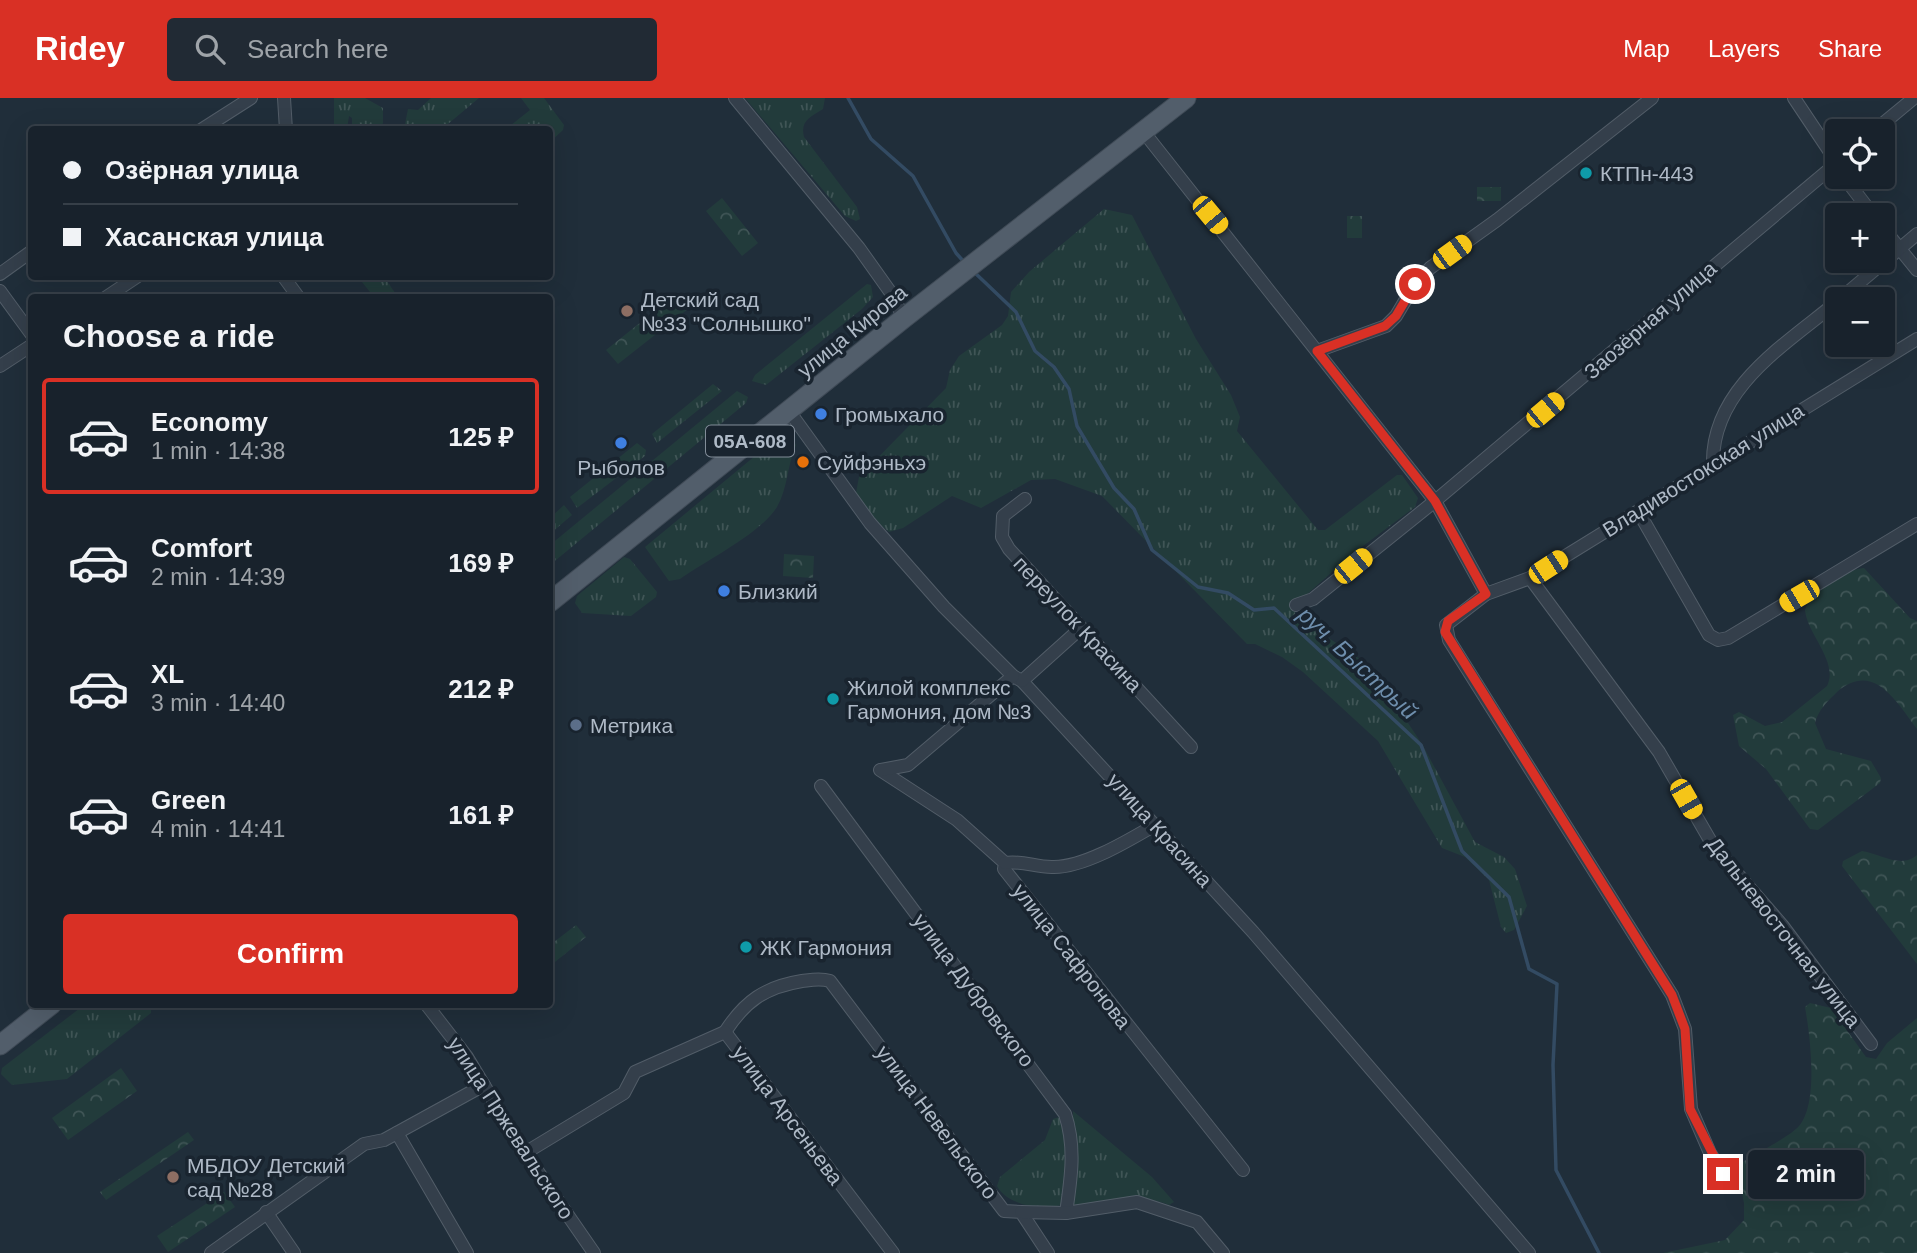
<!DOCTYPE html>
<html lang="en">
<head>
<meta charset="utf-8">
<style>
	body { margin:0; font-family:Helvetica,sans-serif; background:#212a34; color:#f1f3f6; height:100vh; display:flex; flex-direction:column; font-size:26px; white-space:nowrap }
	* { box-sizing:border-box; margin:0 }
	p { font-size:23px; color:#9fa4a9 }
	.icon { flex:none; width:38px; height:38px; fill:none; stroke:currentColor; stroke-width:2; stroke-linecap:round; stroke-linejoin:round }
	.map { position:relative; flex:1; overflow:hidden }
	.details { position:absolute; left:28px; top:196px; width:525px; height:714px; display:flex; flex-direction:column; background:#18222c; border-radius:7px; box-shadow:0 7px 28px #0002,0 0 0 2px #363f48 }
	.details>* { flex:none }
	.top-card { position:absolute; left:28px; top:28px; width:525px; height:154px; border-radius:7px; box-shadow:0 7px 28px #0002,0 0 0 2px #363f48; display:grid; align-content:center; height:154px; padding:0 35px; background:#18222c }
	.fabs { position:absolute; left:1825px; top:21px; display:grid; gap:14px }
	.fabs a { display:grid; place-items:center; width:70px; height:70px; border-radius:7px; background:#18222c; box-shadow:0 7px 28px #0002,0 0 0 2px #363f48; font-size:35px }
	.end { position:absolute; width:32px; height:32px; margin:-16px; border:9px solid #d93025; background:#fff; box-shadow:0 0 0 4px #fff }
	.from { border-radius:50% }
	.bubble { position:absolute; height:49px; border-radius:7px; background:#18222c; box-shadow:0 7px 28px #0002,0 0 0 2px #363f48; font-size:23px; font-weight:600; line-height:49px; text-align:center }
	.car { position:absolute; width:21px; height:42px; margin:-21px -10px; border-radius:9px; box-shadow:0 0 5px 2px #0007; background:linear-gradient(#f5c518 24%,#345 0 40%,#f5c518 0 76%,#345 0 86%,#f5c518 0) }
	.top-card b { display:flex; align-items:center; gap:24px; height:66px; font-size:26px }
	.top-card b+b { border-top:2px solid #363f48 }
	.top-card i { width:18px; height:18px; background:#f1f3f6 }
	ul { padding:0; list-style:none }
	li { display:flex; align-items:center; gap:21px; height:116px; margin:0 14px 10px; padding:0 21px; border:4px solid transparent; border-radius:7px }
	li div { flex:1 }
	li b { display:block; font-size:26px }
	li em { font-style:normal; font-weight:600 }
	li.selected { border-color:#d93025 }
	li>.icon { width:63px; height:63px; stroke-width:1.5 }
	h2 { padding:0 35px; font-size:32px; line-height:84px }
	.action { display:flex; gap:14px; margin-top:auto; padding:14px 35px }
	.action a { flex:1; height:80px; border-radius:7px; background:#d93025; color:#fff; font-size:28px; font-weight:600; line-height:80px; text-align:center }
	header { display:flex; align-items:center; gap:42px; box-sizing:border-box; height:98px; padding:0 35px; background:#d93025; color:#fff }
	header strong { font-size:33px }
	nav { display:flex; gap:38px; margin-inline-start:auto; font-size:24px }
	.search { width:490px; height:63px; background:#212a34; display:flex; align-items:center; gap:18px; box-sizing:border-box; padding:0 24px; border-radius:7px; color:#9fa4a9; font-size:26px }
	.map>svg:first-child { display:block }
</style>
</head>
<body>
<header>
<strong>Ridey</strong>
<div class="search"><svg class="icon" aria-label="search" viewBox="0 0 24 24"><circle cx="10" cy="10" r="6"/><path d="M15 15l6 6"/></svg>Search here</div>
<nav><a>Map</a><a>Layers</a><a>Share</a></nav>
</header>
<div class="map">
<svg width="1917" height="1155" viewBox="0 0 1917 1155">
	<defs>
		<pattern id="grass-tufts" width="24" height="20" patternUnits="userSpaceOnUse" patternTransform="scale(1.75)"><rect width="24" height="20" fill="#223b3b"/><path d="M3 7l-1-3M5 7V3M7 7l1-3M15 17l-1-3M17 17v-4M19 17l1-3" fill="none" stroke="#405556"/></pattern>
		<pattern id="forest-crowns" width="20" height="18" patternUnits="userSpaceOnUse" patternTransform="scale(1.75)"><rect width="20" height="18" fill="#223b3b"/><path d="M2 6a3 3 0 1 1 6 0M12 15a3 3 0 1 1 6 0" fill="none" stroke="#405556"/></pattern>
	</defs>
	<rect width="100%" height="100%" fill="#202e3a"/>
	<g fill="url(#grass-tufts)">
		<path d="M334 0H365L383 10V25L380 31H352V20L349 18 347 31H334Z"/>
		<path d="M431 0H479L442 31H404L408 11 418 12Z"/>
		<path d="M521 0H544L564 27 563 32 550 44V32L506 31 530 12Z"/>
		<path d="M745 0H825L823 11C810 19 800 23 804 39L857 109 860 121 856 123 845 118Z"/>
		<path d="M1104 111 1132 117 1196 241 1231 297 1240 319 1237 333 1318 432H1325L1397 377H1402L1418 400 1415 409 1351 457 1295 507V517L1370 568 1422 646 1475 744 1504 759 1515 771 1527 808 1514 832 1506 835 1501 829 1489 782 1465 759 1442 750 1378 643 1303 574 1282 559 1255 546H1247L1102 398 1055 381 1031 382 981 410 952 398 903 430 889 434 873 420 856 395 859 379 946 290 950 272 959 258 1002 227 1008 218 1011 194 1029 174Z"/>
		<path d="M358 179H384L398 199H374Z"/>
		<path d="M867 186 871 187 873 199 862 211 766 287 752 283 755 277Z"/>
		<path d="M713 286 722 293 657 345 652 336Z"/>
		<path d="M737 293 748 299 746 305 550 467V447Z"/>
		<path d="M784 334 790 336 796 347C787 367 788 390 777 409 760 436 707 462 680 481L669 483 645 449Z"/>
		<path d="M637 345 646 352 645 358 577 410 570 399Z"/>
		<path d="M564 407 572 417 550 436V420Z"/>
		<path d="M624 459 630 461 657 494 656 499 631 518 582 515 575 505 577 498Z"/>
		<path d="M151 907V915L67 981 12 987 1 976 2 970 84 907Z"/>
		<path d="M1073 1013 1152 1079 1174 1104 1169 1107C1126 1091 1111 1108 1072 1107Z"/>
		<path d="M1059 1019 1068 1048 1063 1106C1043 1114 1007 1107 997 1088L1000 1079 1045 1042 1053 1021Z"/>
	</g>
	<g fill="url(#forest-crowns)">
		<rect x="1477" y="89" width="24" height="14"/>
		<path d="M722 100 758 145 742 158 706 113Z"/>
		<rect x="1347" y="118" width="15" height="22"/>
		<path d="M676 196 688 211 618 266 606 252Z"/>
		<path d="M784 456 814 458 813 480 783 478Z"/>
		<path d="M1864 470 1910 520 1917 523V631C1897 605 1874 562 1837 594 1828 603 1818 612 1815 625L1826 651 1871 663 1881 680 1880 685 1818 732 1810 731 1766 671 1739 648 1733 617 1739 614 1765 628 1782 624 1827 588C1839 564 1807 536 1805 512 1811 493 1844 472 1864 470Z"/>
		<path d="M1862 753C1881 756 1901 771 1917 757V866L1842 768 1843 763Z"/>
		<path d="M576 827 586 839 550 868V847Z"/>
		<path d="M1810 905 1831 910 1866 959 1876 961 1887 945 1917 920V1155H1663L1725 1142 1744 1122V1105L1737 1071 1743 1064C1758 1054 1788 1040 1799 1028 1819 1005 1810 937 1805 909Z"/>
		<path d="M121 970 137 993 68 1042 52 1020Z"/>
		<path d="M188 1034 194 1042 106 1102 100 1094Z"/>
		<path d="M224 1094 235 1109 168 1154 157 1138Z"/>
	</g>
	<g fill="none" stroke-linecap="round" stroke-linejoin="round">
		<g stroke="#334b63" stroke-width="3.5">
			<path d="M848 0 871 41 913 78 956 155 965 165"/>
			<path d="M973 173 1016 214 1035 253 1054 269 1069 291 1077 328 1114 390 1134 411 1152 452 1198 489 1228 495 1254 512 1274 510 1421 647 1462 753 1509 799 1529 871 1557 886 1553 967 1556 1072 1599 1155"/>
		</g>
		<g stroke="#525d68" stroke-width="14">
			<g id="street">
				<path d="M284 0 286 32"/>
				<path d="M735 0 859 150 891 195 904 220"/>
				<path d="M1794 0 1838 66"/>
				<path d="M201 32 251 0"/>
				<path d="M1143 33 1435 403 1486 496"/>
				<path d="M1874 33 1914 0"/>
				<path d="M1844 79 1873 117"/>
				<path d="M1883 130 1917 172"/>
				<path d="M0 176 32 153"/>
				<path d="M283 178 299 200"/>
				<path d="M0 193 32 237"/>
				<path d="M105 200 138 178"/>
				<path d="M1840 201 1917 136"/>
				<path d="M1317 253 1386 228 1396 218 1415 186 1430 170 1497 122 1652 0"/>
				<path d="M0 268 32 247"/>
				<path d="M789 313 870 425 944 509 1013 578 1022 583 1253 834 1529 1155"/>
				<path d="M1713 365C1712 290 1786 246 1838 203"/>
				<path d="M1025 401 1003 418 1002 439 1009 451 1191 649"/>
				<path d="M1638 413 1709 537 1718 542 1728 540 1917 426"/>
				<path d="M1530 480 1659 654 1714 749 1782 827 1871 946"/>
				<path d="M1296 507 1313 501 1435 403 1838 64"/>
				<path d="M1022 583 1081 530"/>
				<path d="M880 672 957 722 1005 765 1004 771 1243 1072"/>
				<path d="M881 672 908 667 1013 578"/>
				<path d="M821 688 1065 1016C1076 1049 1071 1081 1066 1115"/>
				<path d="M1005 765C1023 762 1037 770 1054 769 1085 769 1129 742 1155 727"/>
				<path d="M426 906 467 959 525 1055 594 1155"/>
				<path d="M725 934C745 903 765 889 802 883 811 882 820 880 830 883L1004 1113 1021 1114 1048 1155"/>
				<path d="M397 1035 467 1155"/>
				<path d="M525 1055 624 995 635 974 725 934 893 1155"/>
				<path d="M1731 1081 1723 1076 1710 1055 1691 1011 1685 931 1672 897 1449 542 1446 527 1486 496 1530 480 1917 241"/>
				<path d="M266 1114 294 1155"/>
				<path d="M1021 1114 1066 1115 1137 1104 1197 1124 1223 1155"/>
				<path d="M211 1155 364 1046 384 1042 484 987"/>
			</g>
		</g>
		<g stroke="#404b57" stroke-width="21">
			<g id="primary">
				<path d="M550 504 904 220 1186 0"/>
				<path d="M0 947 52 906"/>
			</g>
		</g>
		<use href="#street" stroke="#343f4b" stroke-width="12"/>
		<use href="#primary" stroke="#525e6b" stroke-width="19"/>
	</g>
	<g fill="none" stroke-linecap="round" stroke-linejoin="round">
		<path stroke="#d93025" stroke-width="9" d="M1415 186 1396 218 1385 228 1317 253 1435 403 1486 496 1448 523 1445 534 1672 897 1685 931 1690 1011 1723 1076"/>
	</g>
	<g fill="#0f9aa8" stroke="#19242f" stroke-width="2.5">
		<circle cx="1586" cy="75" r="7"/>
		<circle cx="833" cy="601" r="7"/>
		<circle cx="746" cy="849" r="7"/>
	</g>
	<g fill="#8d6e63" stroke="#19242f" stroke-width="2.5">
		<circle cx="627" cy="213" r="7"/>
		<circle cx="173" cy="1079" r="7"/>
	</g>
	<g fill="#3f7fe0" stroke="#19242f" stroke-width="2.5">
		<circle cx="821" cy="316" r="7"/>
		<circle cx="621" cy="345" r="7"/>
		<circle cx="724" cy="493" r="7"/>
	</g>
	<circle fill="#e8710a" stroke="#19242f" stroke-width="2.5" cx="803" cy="364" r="7"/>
	<circle fill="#5c6f8a" stroke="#19242f" stroke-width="2.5" cx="576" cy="627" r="7"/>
	<g text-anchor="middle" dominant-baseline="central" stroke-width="7" stroke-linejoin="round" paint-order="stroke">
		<rect fill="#19242f" stroke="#828d99" stroke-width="2" x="706" y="327.5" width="88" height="31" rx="5"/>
		<g font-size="19" font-weight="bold" fill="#afbac7">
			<text x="750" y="343">05А-608</text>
		</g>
		<g font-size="21" fill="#afbac7" stroke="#19242f" text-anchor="start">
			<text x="1600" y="75">КТПн-443</text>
			<text x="641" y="201">Детский сад<tspan x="641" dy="24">№33 "Солнышко"</tspan></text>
			<text x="835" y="316">Громыхало</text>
			<text x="817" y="364">Суйфэньхэ</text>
			<text x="621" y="369" text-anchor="middle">Рыболов</text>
			<text x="738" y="493">Близкий</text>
			<text x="847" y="589">Жилой комплекс<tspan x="847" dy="24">Гармония, дом №3</tspan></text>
			<text x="590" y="627">Метрика</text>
			<text x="760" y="849">ЖК Гармония</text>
			<text x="187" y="1067">МБДОУ Детский<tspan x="187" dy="24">сад №28</tspan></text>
		</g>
		<g font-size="21" fill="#afbac7" stroke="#19242f">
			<text transform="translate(1650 222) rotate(-41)">Заозёрная улица</text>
			<text transform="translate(852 233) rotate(-39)">улица Кирова</text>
			<text transform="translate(1703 372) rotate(-32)">Владивостокская улица</text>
			<text transform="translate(1078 526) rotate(47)">переулок Красина</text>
			<text transform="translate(1160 732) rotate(48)">улица Красина</text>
			<text transform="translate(1784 834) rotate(52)">Дальневосточная улица</text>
			<text transform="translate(1072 858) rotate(52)">улица Сафронова</text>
			<text transform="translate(974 892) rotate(53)">улица Дубровского</text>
			<text transform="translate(788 1017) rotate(53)">улица Арсеньева</text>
			<text transform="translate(937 1024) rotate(53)">улица Невельского</text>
			<text transform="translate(511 1030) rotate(57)">улица Пржевальского</text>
		</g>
		<g font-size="23" font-style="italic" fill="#6e8eac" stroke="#19242f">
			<text transform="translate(1358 565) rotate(43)">руч. Быстрый</text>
		</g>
	</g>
</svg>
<div class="fabs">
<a><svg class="icon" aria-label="locate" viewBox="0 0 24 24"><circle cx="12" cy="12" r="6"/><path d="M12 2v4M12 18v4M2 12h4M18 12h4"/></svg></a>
<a>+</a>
<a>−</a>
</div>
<i class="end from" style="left:1415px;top:186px"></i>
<i class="end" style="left:1723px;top:1076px"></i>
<div class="bubble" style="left:1748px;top:1052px;width:116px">2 min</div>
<i class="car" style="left:1210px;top:117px;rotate:140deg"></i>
<i class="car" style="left:1452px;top:154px;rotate:54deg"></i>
<i class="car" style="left:1545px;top:312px;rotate:50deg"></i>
<i class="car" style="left:1353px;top:468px;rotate:51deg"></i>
<i class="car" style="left:1548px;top:469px;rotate:57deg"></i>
<i class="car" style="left:1799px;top:498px;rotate:240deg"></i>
<i class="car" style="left:1686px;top:701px;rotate:150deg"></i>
<div class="top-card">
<b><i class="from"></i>Озёрная улица</b>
<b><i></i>Хасанская улица</b>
</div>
<section class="details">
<h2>Choose a ride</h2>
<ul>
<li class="selected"><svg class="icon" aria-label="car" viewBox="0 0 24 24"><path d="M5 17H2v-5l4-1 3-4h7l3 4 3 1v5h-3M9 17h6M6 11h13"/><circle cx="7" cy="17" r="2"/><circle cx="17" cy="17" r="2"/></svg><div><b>Economy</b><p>1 min · 14:38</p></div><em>125 ₽</em></li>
<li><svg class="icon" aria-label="car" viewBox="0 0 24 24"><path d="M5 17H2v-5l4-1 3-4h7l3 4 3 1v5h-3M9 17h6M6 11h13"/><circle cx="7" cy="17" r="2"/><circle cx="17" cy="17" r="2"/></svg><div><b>Comfort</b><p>2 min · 14:39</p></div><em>169 ₽</em></li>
<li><svg class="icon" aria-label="car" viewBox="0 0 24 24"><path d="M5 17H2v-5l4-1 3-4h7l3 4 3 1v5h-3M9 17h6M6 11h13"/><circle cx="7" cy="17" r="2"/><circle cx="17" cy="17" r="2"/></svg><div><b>XL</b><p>3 min · 14:40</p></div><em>212 ₽</em></li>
<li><svg class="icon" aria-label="car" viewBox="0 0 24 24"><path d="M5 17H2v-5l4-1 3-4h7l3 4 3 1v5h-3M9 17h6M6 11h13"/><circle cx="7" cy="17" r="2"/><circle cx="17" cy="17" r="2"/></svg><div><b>Green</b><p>4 min · 14:41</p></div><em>161 ₽</em></li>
</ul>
<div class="action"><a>Confirm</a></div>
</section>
</div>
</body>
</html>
